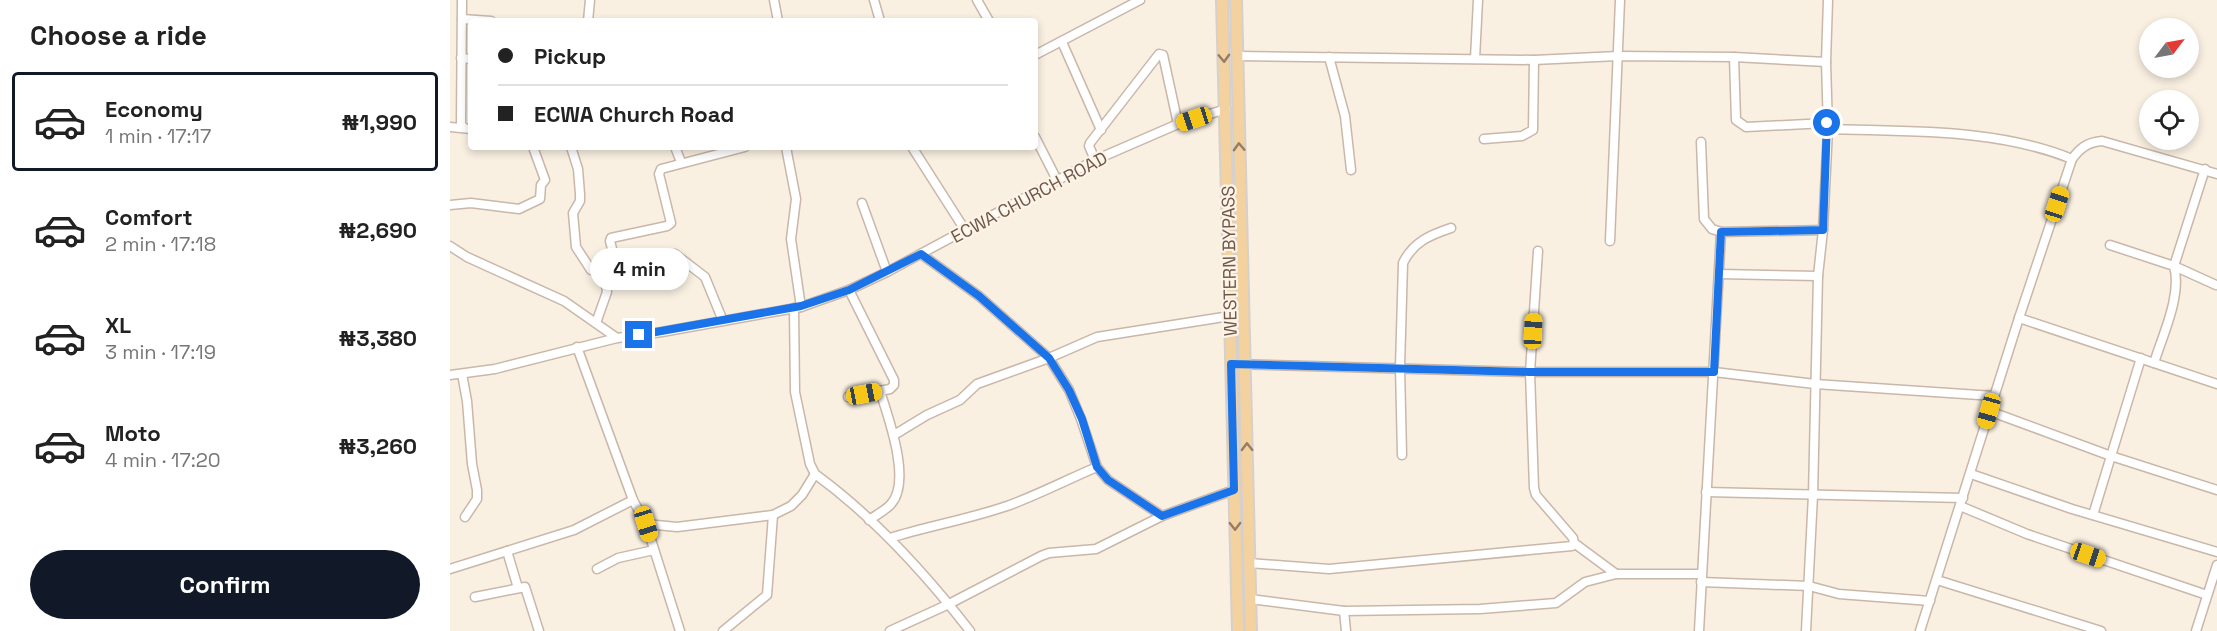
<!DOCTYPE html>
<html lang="en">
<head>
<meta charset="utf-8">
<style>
	body { margin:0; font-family:"Space Grotesk",sans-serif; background:#f6f6f6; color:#222; height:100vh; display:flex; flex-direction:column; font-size:22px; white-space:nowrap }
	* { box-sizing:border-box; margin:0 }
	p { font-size:20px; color:#767676 }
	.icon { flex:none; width:33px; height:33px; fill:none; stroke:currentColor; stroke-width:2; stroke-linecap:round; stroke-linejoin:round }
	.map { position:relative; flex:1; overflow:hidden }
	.panel { display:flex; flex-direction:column; background:#fff; width:450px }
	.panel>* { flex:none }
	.guide { position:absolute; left:18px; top:18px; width:570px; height:132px; border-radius:6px; box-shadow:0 3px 9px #0003; display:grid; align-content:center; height:132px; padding:0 30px; background:#fff }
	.needle { width:39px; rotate:58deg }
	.controls { position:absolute; left:1689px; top:18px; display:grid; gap:12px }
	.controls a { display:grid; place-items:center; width:60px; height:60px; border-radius:50%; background:#fff; box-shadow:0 3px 9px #0003; font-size:30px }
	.end { position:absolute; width:27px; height:27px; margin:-14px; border:8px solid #1a73e8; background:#fff; box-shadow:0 0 0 3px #fff }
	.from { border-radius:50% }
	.bubble { position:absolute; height:42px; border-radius:21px; background:#fff; box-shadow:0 3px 9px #0003; font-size:20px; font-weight:700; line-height:42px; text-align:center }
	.car { position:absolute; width:18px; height:36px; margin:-18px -9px; border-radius:8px; box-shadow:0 0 4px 2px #0007; background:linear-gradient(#f5c518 24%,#345 0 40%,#f5c518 0 76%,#345 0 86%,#f5c518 0) }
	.guide b { display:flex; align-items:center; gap:21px; height:57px; font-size:22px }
	.guide b+b { border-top:2px solid #e0e0e0 }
	.guide i { width:15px; height:15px; background:#222 }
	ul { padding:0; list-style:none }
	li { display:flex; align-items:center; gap:18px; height:99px; margin:0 12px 9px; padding:0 18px; border:3px solid transparent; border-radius:6px }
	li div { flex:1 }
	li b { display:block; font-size:22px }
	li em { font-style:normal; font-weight:700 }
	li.on { border-color:#111827 }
	li>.icon { width:54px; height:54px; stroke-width:1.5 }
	h2 { padding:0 30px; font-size:27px; line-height:72px }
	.action { display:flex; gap:12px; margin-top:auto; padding:12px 30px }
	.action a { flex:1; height:69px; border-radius:36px; background:#111827; color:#fff; font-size:24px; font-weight:700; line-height:69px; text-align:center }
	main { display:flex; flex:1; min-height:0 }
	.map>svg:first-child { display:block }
</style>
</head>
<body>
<main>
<section class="panel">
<h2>Choose a ride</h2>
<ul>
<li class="on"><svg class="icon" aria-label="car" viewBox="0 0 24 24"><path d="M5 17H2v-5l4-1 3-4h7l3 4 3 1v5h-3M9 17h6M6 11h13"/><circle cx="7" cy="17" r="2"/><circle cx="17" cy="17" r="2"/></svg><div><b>Economy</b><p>1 min · 17:17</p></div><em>₦1,990</em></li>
<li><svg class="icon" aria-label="car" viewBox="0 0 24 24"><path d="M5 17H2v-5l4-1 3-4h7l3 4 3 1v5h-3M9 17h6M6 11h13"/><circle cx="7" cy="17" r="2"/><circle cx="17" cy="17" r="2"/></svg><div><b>Comfort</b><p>2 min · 17:18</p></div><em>₦2,690</em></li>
<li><svg class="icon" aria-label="car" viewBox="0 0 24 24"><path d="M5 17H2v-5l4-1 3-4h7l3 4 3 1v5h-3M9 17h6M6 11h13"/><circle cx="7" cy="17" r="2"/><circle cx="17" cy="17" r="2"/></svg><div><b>XL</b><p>3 min · 17:19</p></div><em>₦3,380</em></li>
<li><svg class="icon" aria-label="car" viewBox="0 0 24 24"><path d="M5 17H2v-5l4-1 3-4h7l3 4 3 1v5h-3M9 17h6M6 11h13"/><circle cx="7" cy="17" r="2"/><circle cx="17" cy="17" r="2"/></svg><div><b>Moto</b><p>4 min · 17:20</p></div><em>₦3,260</em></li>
</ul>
<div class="action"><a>Confirm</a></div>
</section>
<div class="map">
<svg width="1767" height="631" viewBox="0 0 1767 631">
	<rect width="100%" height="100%" fill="#f9f0e2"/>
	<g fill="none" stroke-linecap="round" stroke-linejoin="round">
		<g stroke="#c9b7aa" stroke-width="11">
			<g id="minor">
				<path d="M12 0 11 124 13 127"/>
				<path d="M324 0 328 21"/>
				<path d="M424 0 430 21"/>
				<path d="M527 0 539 21"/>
				<path d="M12 19 41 21"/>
				<path d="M138 21 140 0"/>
				<path d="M612 42 651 130"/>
				<path d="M585 55 690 0"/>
				<path d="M787 56 1084 60 1168 56 1284 57 1376 62"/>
				<path d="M879 57 895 116 901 170"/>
				<path d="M1284 57 1286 120 1296 127 1377 123"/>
				<path d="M11 58 21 59"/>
				<path d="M1025 59 1028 0"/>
				<path d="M0 127 21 129"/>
				<path d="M1378 129C1459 132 1546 128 1622 159"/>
				<path d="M585 137 607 180"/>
				<path d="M1034 139 1072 136 1083 130 1084 60"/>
				<path d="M121 147 128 169 130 194V201L123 213 126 247 141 270 154 273 225 254 255 277 273 321"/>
				<path d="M225 147 231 162"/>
				<path d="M336 147 346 199 341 239 351 307"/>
				<path d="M462 147 515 230"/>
				<path d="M645 160 639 146 640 143 709 54 713 55 728 124"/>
				<path d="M412 203 437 272"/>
				<path d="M0 205 21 203 69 209 90 199 91 185 95 180 83 147"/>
				<path d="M1271 232 1373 230"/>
				<path d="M1160 241 1170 0"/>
				<path d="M1660 245 1724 266 1766 285"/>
				<path d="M0 246 17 257 114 301 167 338"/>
				<path d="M471 254 529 296 599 358 619 390 631 419 647 467 658 480 712 516 784 490"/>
				<path d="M167 268 160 241 161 238 217 226 221 223 209 174 211 169 295 147"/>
				<path d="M1269 274 1368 276"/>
				<path d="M344 308 345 392 360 464 365 474C424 517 475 573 520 631"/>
				<path d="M1569 318 1767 384"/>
				<path d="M146 323 157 292 154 273"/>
				<path d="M127 347 183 500 196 524 230 631"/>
				<path d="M1704 363C1713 334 1732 295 1724 266L1755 169"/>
				<path d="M781 364 1080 372H1264L1365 384 1544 396"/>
				<path d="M12 374 17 401 22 464 27 490V499L15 517"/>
				<path d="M0 375 45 369 167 338 212 332 351 307 399 290 437 272 645 160 728 124 776 109"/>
				<path d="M398 397 440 389 444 385V380L399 290"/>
				<path d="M1539 411 1661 456 1767 490"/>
				<path d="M444 435 477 415 510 400 527 384 599 358 647 337 780 316"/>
				<path d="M952 455 950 367 953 263C963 242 980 235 1001 228"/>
				<path d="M1521 474 1622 509 1767 552"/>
				<path d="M1256 492 1513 498"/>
				<path d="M1510 506 1577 534 1757 595"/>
				<path d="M1643 515 1691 358"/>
				<path d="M419 520C426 515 436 510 441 504 462 481 438 417 430 391"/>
				<path d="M196 524 227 527 323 515 341 506 352 495 365 474"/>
				<path d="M440 538C479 526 519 519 557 506 588 495 616 480 647 467"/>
				<path d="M1124 543 1166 574"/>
				<path d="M57 551 68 588"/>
				<path d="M799 563 879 569 1122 546 1124 543 1123 538 1086 495 1084 488 1080 372 1088 251"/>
				<path d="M0 569 124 530 183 500"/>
				<path d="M147 569 168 558 204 550"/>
				<path d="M1487 580 1651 631"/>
				<path d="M1251 582 1359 586 1389 594 1480 601"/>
				<path d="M25 597 75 587 89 631"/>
				<path d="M800 599 894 611 1030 609 1106 603 1135 582 1166 574H1251"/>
				<path d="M894 611 896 631"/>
				<path d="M273 631 317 595 323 515"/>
				<path d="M440 631 499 604 591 556 599 553 646 549 712 516"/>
				<path d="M1249 631 1271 232 1262 229 1254 219 1251 142"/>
				<path d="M1356 631 1363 495 1368 276 1373 230 1378 129 1376 62 1378 0"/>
				<path d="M1470 631 1569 318 1622 159C1630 148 1638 142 1652 141L1767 174"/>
				<path d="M1746 631 1767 565"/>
			</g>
		</g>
		<g stroke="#d6d0cd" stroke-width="14">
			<g id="major">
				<path d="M772 0 788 631"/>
				<path d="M786 0 801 631"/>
			</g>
		</g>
		<use href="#minor" stroke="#fff" stroke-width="8"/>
		<use href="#major" stroke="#f3d29f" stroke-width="10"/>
	</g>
	<defs><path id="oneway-chevron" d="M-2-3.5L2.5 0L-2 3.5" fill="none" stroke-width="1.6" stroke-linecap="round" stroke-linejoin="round" transform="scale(1.5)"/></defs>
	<g stroke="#967c64">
		<use href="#oneway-chevron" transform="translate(774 58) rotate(88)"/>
		<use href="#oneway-chevron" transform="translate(789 147) rotate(-92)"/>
		<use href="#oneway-chevron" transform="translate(797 447) rotate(-91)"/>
		<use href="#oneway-chevron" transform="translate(785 526) rotate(89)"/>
	</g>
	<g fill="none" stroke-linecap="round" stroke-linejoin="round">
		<path stroke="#1a73e8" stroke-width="8" d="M189 335 351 306 399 290 471 254 529 296 599 358 619 390 632 419 647 467 658 480 712 516 784 490 781 364 1080 372H1264L1271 232 1373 230 1377 123"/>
	</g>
	<g text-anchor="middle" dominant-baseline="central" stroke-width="4.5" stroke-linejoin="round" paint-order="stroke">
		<g font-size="18" fill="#6e574b" stroke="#fdf4e7">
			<text transform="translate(579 197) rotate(-28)">ECWA CHURCH ROAD</text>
			<text transform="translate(779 261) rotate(-91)">WESTERN BYPASS</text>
		</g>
	</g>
</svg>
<div class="controls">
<a><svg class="needle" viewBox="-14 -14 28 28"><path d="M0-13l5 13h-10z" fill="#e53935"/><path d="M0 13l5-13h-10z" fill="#767676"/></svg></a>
<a><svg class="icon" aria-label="locate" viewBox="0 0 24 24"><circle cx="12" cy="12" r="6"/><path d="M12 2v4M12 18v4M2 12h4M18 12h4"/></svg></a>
</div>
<i class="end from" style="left:1377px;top:123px"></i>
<i class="end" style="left:189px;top:335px"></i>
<div class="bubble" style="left:140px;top:248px;width:99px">4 min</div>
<i class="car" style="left:744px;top:119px;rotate:252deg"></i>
<i class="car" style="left:1607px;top:204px;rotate:18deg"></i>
<i class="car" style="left:1083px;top:331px;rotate:3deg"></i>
<i class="car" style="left:414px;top:394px;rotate:79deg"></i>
<i class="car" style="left:1539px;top:411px;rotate:196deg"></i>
<i class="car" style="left:196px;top:524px;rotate:163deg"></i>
<i class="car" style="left:1638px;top:555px;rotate:109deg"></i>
<div class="guide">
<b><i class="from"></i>Pickup</b>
<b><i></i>ECWA Church Road</b>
</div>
</div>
</main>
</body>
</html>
